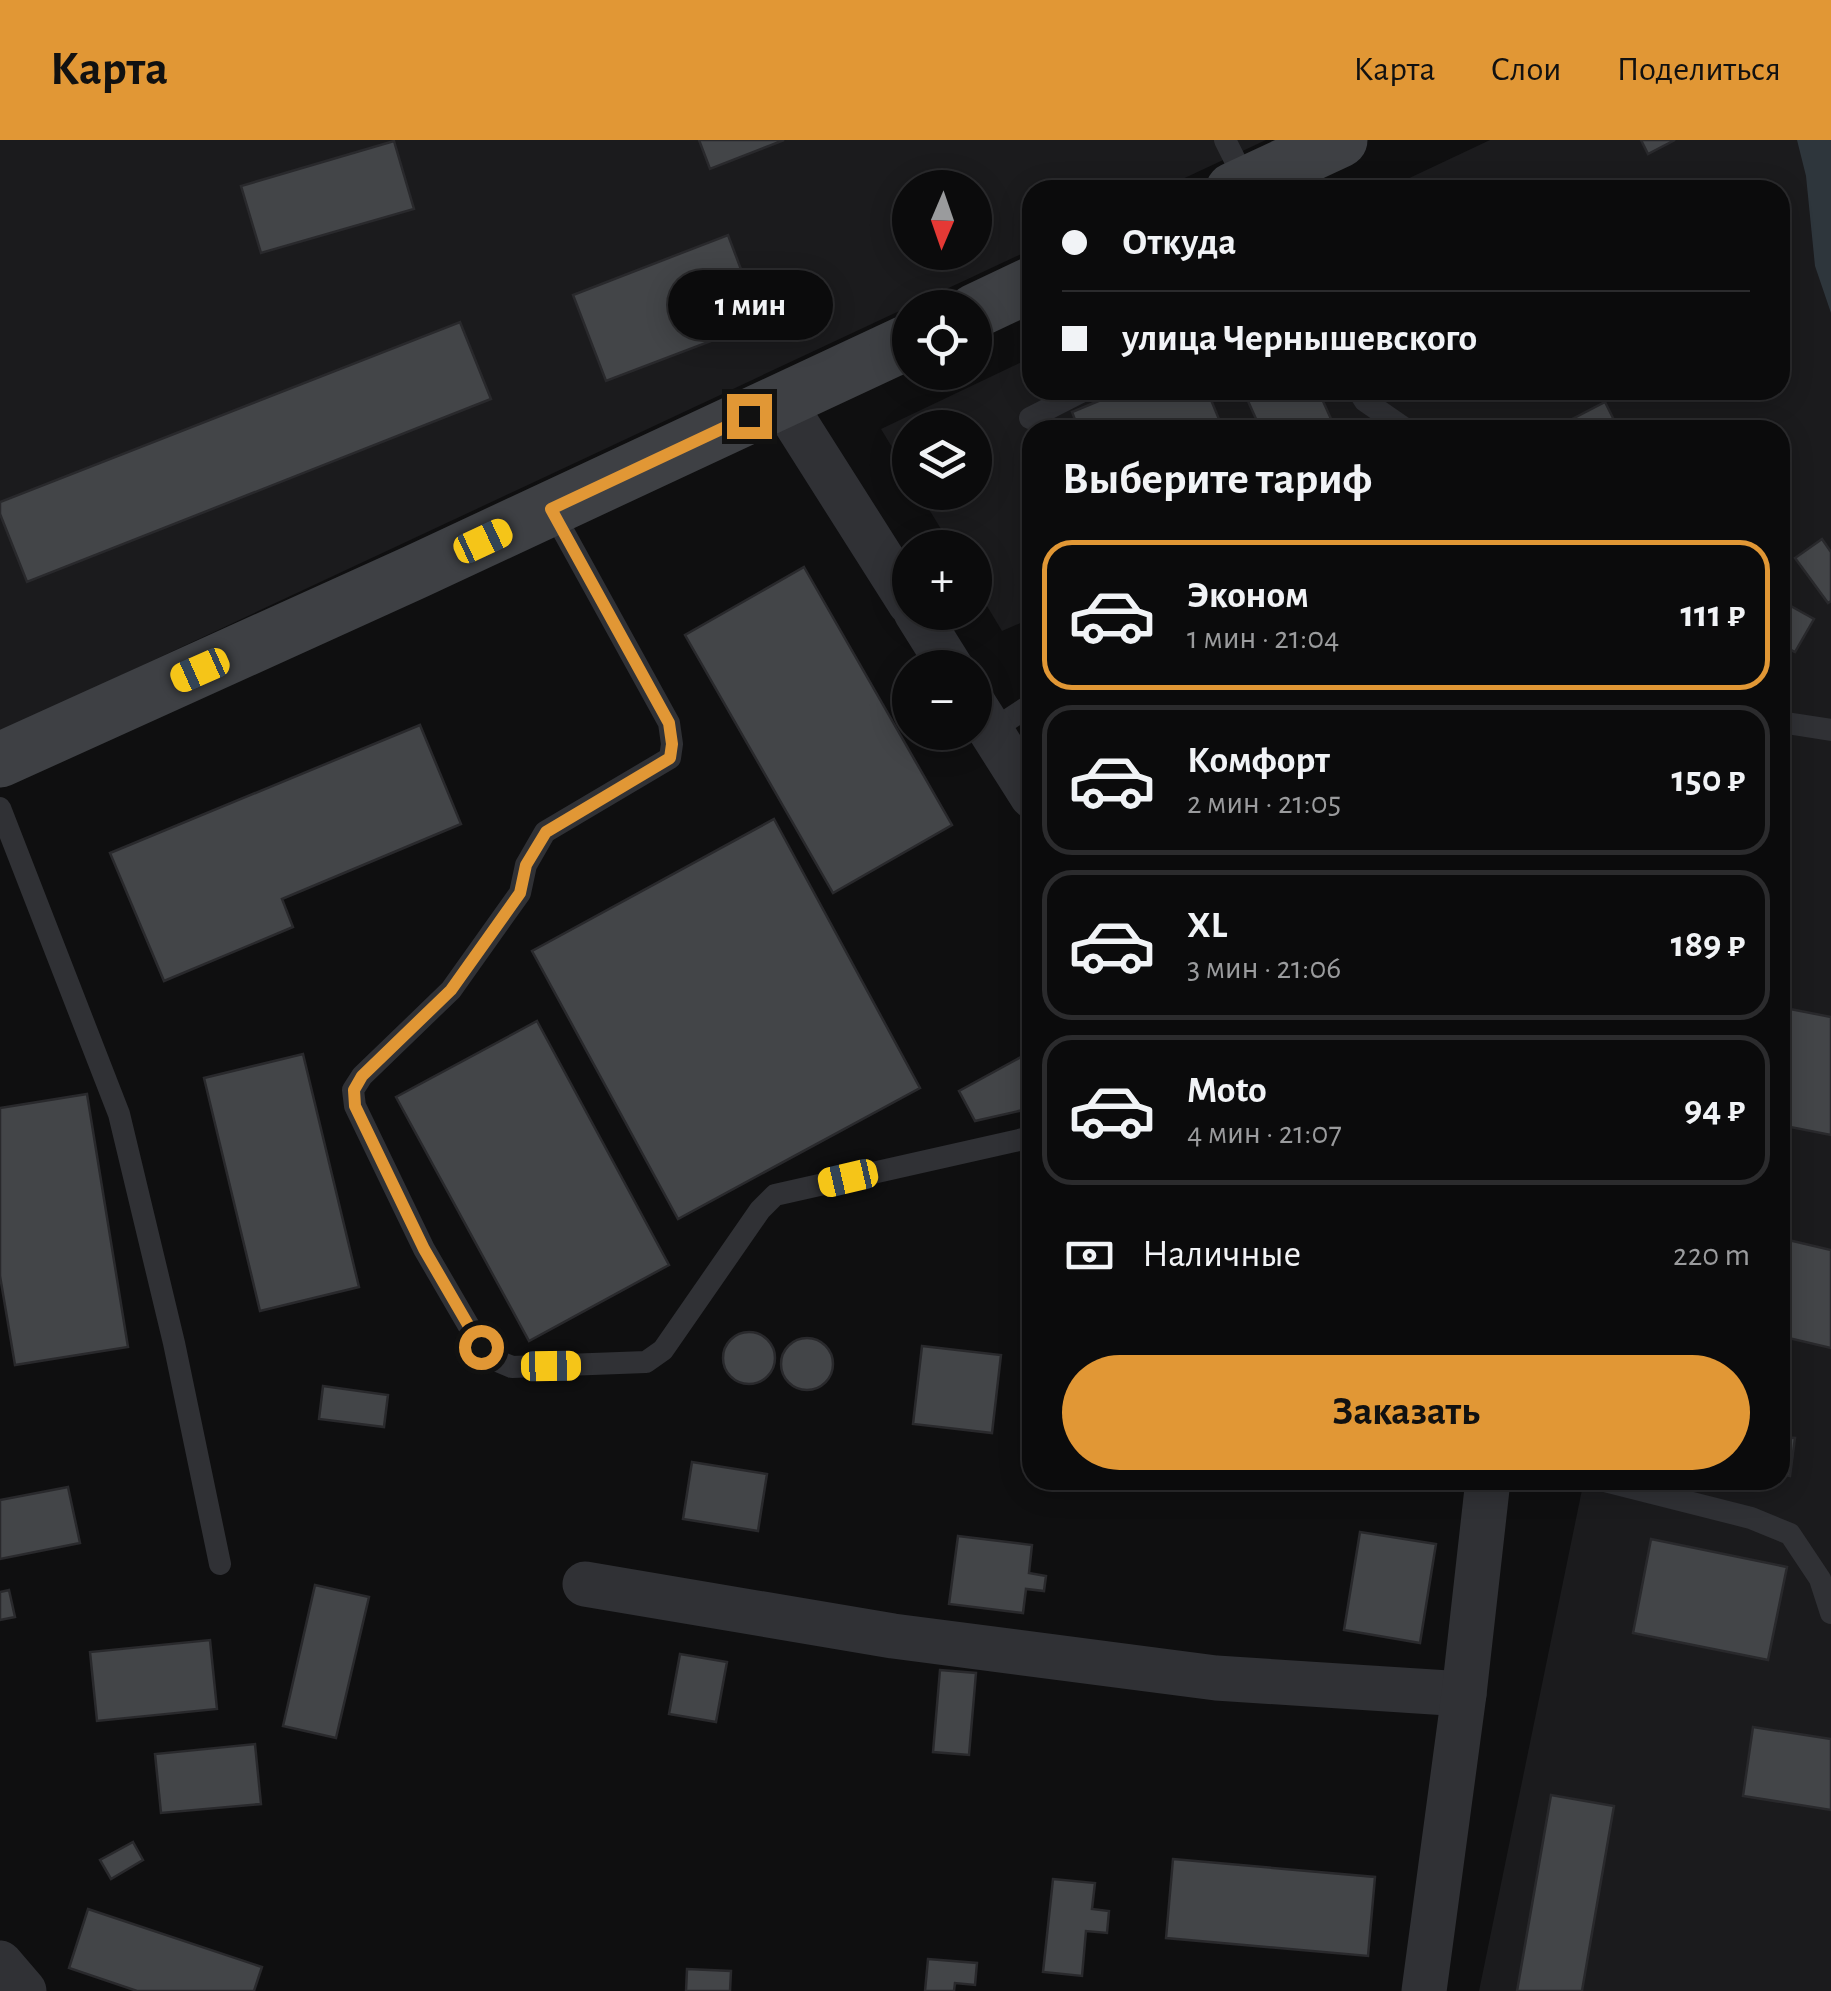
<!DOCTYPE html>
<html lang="ru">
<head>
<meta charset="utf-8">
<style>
	body { margin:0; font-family:"Alegreya Sans",sans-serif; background:#19191a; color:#f1f3f6; height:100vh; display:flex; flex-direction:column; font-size:38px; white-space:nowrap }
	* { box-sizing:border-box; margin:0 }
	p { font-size:32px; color:#9a9b9d }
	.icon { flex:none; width:55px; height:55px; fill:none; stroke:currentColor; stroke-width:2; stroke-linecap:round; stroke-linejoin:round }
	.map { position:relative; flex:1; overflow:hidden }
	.panel { position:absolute; left:1022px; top:280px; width:768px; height:1070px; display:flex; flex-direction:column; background:#0b0b0c; border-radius:30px; box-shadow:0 5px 25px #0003,0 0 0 2px #2b2b2d }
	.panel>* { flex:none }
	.banner { position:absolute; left:1022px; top:40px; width:768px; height:220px; border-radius:30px; box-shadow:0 5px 25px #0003,0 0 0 2px #2b2b2d; display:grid; align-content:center; height:220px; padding:0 40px; background:#0b0b0c }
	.needle { width:65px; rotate:182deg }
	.controls { position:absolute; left:892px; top:30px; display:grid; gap:20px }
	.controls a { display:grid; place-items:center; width:100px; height:100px; border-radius:50%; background:#0b0b0c; box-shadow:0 5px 25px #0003,0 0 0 2px #2b2b2d; font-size:50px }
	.end { position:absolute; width:45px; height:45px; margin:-22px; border:12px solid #e19735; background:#111; box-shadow:0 0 0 5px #111 }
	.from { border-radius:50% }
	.bubble { position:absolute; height:70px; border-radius:35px; background:#0b0b0c; box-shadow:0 5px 25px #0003,0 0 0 2px #2b2b2d; font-size:32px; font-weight:700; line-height:70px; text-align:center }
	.car { position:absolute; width:30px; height:60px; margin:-30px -15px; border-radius:12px; box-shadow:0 0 8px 2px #0007; background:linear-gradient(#f5c518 24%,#345 0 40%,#f5c518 0 76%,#345 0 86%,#f5c518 0) }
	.banner b { display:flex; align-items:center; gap:35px; height:95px; font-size:38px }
	.banner b+b { border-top:2px solid #2b2b2d }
	.banner i { width:25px; height:25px; background:#f1f3f6 }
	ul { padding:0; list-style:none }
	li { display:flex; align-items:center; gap:30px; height:150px; margin:0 20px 15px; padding:0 20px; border:5px solid #2b2b2d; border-radius:30px }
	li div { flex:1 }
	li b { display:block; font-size:38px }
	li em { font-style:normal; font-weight:700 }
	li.current { border-color:#e19735 }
	li>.icon { width:90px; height:90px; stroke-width:1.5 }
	h2 { padding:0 40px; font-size:45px; line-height:120px }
	.pay { display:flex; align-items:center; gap:25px; height:110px; padding:0 40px; font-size:38px }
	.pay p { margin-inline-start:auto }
	.action { display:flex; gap:20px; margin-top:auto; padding:20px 40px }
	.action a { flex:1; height:115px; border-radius:60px; background:#e19735; color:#111; font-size:40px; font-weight:700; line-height:115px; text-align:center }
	header { display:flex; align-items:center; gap:60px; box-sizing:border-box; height:140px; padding:0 50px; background:#e19735; color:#111 }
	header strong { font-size:48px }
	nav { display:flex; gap:55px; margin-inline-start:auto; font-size:35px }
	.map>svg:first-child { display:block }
</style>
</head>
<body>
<header>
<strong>Карта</strong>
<nav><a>Карта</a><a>Слои</a><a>Поделиться</a></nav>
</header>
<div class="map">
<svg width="1831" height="1851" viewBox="0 0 1831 1851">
	<rect width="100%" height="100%" fill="#0f0f10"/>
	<g fill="#1b1b1d" fill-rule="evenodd">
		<path d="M0 0H1266L1159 50H1032V109L0 592ZM910 48H975V112H910Z"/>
		<path d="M1490 0H1831V1851H1479L1584 1340H1780V290H1032V478L1002 491 975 446V408L952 407 919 353 975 352V288H910V337L881 289 1032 217V250H1780V50H1384Z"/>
	</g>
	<path fill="#2e363c" d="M1797 0H1831V173L1815 126 1806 36Z"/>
	<g fill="#434548" stroke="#29292c" stroke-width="2.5">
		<path d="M699 0H784L710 29Z"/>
		<path d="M1641 0H1675L1648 14Z"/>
		<path d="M394 1 414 69 261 113 241 46Z"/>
		<path d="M728 95 761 182 606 241 573 155Z"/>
		<path d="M460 182 491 259 27 442 0 374V362Z"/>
		<path d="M1125 250H1207L1221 284 1207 290H1079L1072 272Z"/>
		<path d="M1243 250H1318L1336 290H1261Z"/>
		<path d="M1605 262 1619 290H1556L1555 288Z"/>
		<path d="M1822 399 1831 412V461L1828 463 1795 418Z"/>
		<path d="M804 427 952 685 833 753 685 495Z"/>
		<path d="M1780 460 1814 479 1795 512 1780 504Z"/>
		<path d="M420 585 461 684 282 759 293 787 164 841 110 713Z"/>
		<path d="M774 679 920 948 678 1079 532 811Z"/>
		<path d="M1780 867 1831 877V995L1780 985Z"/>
		<path d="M537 881 669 1125 529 1201 396 957Z"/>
		<path d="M1032 911V968L975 981 959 951Z"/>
		<path d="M303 914 359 1147 260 1171 204 938Z"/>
		<path d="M87 954 128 1207 15 1225 0 1136V968Z"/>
		<path d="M1780 1098 1831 1110V1208L1780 1196Z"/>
		<circle cx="749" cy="1218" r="26"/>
		<circle cx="807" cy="1224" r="26"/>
		<path d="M922 1206 1001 1215 992 1293 913 1284Z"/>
		<path d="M323 1246 388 1255 384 1287 319 1279Z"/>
		<path d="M1780 1297 1795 1298 1790 1336 1780 1334Z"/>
		<path d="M692 1322 767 1334 758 1391 683 1379Z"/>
		<path d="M68 1347 80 1403 0 1419V1360Z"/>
		<path d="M1360 1392 1436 1404 1420 1503 1344 1490Z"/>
		<path d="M958 1396 1032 1405 1029 1433 1046 1436 1044 1451 1026 1449 1023 1473 949 1464Z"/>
		<path d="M1651 1399 1787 1427 1768 1520 1633 1493Z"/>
		<path d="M315 1445 369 1457 336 1598 283 1586Z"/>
		<path d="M9 1450 15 1477 0 1480V1452Z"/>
		<path d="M210 1500 217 1569 97 1581 90 1512Z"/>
		<path d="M680 1514 727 1522 716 1582 669 1574Z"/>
		<path d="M940 1530 976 1533 969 1615 933 1612Z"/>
		<path d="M1753 1587 1831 1599V1670L1743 1656Z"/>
		<path d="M255 1604 261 1664 161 1673 155 1614Z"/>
		<path d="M1551 1655 1614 1666 1582 1851H1517Z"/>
		<path d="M133 1702 143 1720 111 1739 100 1720Z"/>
		<path d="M1173 1719 1375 1737 1368 1816 1166 1798Z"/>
		<path d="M1053 1739 1095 1743 1092 1769 1109 1771 1107 1793 1086 1791 1082 1836 1043 1832Z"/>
		<path d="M88 1769 262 1827 254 1851H137L69 1828Z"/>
		<path d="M928 1819 977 1823 975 1845 955 1843 954 1851H925Z"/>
		<path d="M687 1829 731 1831 730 1851H686Z"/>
	</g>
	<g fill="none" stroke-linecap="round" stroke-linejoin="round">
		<g stroke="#303135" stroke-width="22">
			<path d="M1225 0 1248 46"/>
			<path d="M1358 250 1365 261 1407 290"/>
			<path d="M1030 278 1085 250"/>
			<path d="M551 369 669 583 672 604 670 618 545 692 526 725 520 753 451 850 362 936 353 950 355 966 424 1109 481 1207 493 1219 512 1227 646 1222 663 1210 760 1070 775 1055 1032 997"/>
			<path d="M1780 582 1831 590"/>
			<path d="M991 591 1032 564"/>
			<path d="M0 668 119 974 174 1203 220 1424"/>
			<path d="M1601 1340 1751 1378 1790 1394 1820 1439 1831 1473"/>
		</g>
		<g stroke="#303135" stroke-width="45">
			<path d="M782 261 910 463"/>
			<path d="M916 472 951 528"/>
			<path d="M975 566 1032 656"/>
			<path d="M585 1444 893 1496 1216 1538 1464 1554"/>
			<path d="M0 1823 24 1851"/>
			<path d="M1424 1851 1464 1554 1488 1340"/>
		</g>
		<g stroke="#3e4044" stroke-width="55">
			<path d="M1233 50 1340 0"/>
			<path d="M975 171 1032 144"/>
			<path d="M0 620 415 432 910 201"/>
		</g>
	</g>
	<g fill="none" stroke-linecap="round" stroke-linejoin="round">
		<path stroke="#e19735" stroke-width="12" d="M481 1207 424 1109 355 966 354 950 362 936 451 850 520 753 526 725 546 692 670 618 672 604 669 583 551 369 749 276"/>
	</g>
</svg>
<div class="controls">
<a><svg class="needle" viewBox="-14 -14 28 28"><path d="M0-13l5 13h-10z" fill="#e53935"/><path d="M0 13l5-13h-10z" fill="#9a9b9d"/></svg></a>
<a><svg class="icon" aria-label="locate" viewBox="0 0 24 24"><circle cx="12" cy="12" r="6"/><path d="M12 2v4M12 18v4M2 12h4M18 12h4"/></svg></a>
<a><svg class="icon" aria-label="layers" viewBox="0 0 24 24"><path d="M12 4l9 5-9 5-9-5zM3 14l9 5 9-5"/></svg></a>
<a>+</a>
<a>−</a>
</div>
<i class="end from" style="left:481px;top:1207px"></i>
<i class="end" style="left:749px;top:276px"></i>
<div class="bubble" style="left:668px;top:130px;width:165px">1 мин</div>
<i class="car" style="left:483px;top:401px;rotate:65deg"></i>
<i class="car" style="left:200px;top:530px;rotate:246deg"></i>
<i class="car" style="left:848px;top:1038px;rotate:257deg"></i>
<i class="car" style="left:551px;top:1226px;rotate:89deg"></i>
<div class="banner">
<b><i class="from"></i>Откуда</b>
<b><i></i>улица Чернышевского</b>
</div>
<section class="panel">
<h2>Выберите тариф</h2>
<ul>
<li class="current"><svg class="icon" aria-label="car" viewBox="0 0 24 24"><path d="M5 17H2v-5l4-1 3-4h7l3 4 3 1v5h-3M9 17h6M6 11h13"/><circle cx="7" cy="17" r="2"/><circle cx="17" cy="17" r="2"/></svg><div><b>Эконом</b><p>1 мин · 21:04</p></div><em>111 ₽</em></li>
<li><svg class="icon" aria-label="car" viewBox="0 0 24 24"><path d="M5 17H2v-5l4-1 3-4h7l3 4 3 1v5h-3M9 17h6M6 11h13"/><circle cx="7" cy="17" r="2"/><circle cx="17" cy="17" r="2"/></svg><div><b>Комфорт</b><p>2 мин · 21:05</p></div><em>150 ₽</em></li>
<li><svg class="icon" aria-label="car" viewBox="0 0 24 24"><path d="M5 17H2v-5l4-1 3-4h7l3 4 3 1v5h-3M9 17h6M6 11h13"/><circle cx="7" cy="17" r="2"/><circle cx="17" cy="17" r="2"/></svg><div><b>XL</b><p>3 мин · 21:06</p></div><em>189 ₽</em></li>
<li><svg class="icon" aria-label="car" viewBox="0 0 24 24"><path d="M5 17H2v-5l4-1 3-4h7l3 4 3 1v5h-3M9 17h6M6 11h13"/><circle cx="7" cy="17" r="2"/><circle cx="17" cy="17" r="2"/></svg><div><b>Moto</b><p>4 мин · 21:07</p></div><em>94 ₽</em></li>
</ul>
<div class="pay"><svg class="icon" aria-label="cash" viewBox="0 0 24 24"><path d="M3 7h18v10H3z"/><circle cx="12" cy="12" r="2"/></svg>Наличные<p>220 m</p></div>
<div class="action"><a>Заказать</a></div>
</section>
</div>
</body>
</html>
